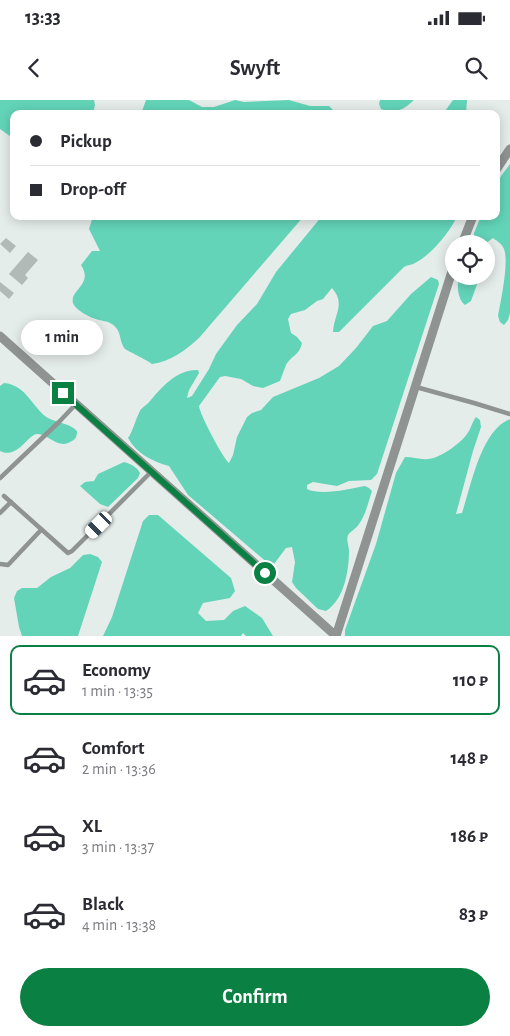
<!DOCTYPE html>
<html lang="en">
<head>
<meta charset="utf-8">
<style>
	body { margin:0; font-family:"Alegreya Sans",sans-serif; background:#f2f2f3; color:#2b2b33; height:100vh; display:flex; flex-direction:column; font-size:19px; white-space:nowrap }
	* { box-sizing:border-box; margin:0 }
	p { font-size:16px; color:#7c7c81 }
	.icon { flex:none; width:28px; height:28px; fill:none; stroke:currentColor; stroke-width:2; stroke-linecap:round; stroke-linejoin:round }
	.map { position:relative; height:536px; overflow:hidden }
	.details { display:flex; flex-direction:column; background:#fff; flex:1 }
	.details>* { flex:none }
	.hud { position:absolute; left:10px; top:10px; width:490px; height:110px; border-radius:10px; box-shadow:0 2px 12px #0003; display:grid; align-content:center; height:110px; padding:0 20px; background:#fff }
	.fabs { position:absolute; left:445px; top:135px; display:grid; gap:10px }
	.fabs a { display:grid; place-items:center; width:50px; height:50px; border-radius:50%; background:#fff; box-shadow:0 2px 12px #0003; font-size:25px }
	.end { position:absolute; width:22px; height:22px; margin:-11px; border:6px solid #0b8043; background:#fff; box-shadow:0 0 0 2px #fff }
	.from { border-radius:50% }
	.bubble { position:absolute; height:35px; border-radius:18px; background:#fff; box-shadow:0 2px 12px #0003; font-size:16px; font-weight:600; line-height:35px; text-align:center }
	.car { position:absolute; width:15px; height:30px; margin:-15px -8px; border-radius:6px; box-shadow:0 0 4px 1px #0007; background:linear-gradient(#fff 24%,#345 0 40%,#fff 0 76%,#345 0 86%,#fff 0) }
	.hud b { display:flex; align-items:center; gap:18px; height:48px; font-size:19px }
	.hud b+b { border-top:1px solid #e1e1e2 }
	.hud i { width:12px; height:12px; background:#2b2b33 }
	ul { padding:9px 0 0; list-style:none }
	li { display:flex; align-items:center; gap:15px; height:70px; margin:0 10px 8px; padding:0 10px; border:2px solid transparent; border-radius:10px }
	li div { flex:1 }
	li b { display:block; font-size:19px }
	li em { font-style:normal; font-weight:600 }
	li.on { border-color:#0b8043 }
	li>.icon { width:45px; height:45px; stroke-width:1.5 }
	.button { display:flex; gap:10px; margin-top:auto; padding:10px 20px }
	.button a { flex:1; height:58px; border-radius:30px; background:#0b8043; color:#fff; font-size:20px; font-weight:600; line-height:58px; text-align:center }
	.status { display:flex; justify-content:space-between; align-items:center; height:35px; padding:0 25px; background:#fff; direction:ltr }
	.status svg { height:14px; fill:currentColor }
	header { display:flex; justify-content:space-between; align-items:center; height:65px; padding:0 20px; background:#fff; font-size:22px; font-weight:600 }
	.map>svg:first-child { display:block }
</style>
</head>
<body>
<div class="status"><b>13:33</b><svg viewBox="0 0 49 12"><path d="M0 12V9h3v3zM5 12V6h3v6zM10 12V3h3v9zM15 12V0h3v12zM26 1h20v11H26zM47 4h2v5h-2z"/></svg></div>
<header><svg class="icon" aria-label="back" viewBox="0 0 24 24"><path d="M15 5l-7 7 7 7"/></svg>Swyft<svg class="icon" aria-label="search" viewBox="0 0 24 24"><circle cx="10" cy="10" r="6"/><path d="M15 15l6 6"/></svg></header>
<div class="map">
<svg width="510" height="536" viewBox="0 0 510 536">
	<rect width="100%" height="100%" fill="#e5edeb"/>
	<g fill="#63d4b8">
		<path d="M0 0H94L95 5 93 14H14V39L0 29Z"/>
		<path d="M146 0H189L202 7H214L235 0 244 2 289 0 310 6H329L337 14H141Z"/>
		<path d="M380 0H414C405 9 394 15 381 9L379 4Z"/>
		<path d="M453 0H467L466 14H443Z"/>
		<path d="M510 64V213L508 220 504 225 500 222 498 216C501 199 509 163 504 149 502 144 497 141 493 138L485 144H473L474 133 481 116H496V83Z"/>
		<path d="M93 116H304L199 238C186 250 170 262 152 264 147 260 128 251 125 249 118 240 123 230 110 223 107 221 102 221 99 220 91 218 76 211 73 203 69 190 94 185 81 165L92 151H100L89 129Z"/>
		<path d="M322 116H457C451 131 430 156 415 163 412 165 407 165 404 167L339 232H333C334 214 346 204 332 188L323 199 317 201 305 210 291 214 288 219 291 233 297 237 302 243C299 256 292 255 286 265 284 270 282 276 280 281L263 288 253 286 241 279 225 276 220 277 199 306C200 315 223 358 229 363L233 355 237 337 247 317 252 313 261 310 273 297 319 278 339 266 356 248 373 226 387 221 411 194 431 177 438 180 439 184 377 374 371 380 349 381 337 386 313 382 307 385V389C321 396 349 389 365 386L369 388 372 391C368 403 366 414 359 424 356 429 351 431 348 435 346 440 349 446 349 451 349 471 344 500 326 511L318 509 296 488 292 482 295 462 292 447 286 448 274 464H269L188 395 169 366C153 362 136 353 128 338 133 331 135 321 139 313 141 307 146 306 150 301 162 287 177 269 198 270L199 273 189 290 187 298 192 296 209 269 216 254 237 225 257 204 276 172Z"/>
		<path d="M459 176H480L471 201 465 205C457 199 457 185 459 176Z"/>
		<path d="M4 283C27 285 33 309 48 318 58 323 69 323 77 331 77 336 76 339 72 341 59 350 51 336 38 334 28 333 18 360 0 351V286Z"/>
		<path d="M476 317 480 320 481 327 473 351 456 414 462 413C471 386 481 330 510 319V536H345V530L376 444 396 373 405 357C413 357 421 360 428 359 439 359 461 343 467 334 471 329 472 322 476 317Z"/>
		<path d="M124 362C131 364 137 367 140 373L138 378 108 407 100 404 80 386 85 382 94 381 98 374Z"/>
		<path d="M149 415H158L231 478 235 491 230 498 203 503 198 513 206 521 224 520 233 511 245 506 262 518 273 536H246L243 533 241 536H103L112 517 143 421Z"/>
		<path d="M90 454 98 457 102 462 78 536H22L19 527 14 498 17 491 22 488H37L51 477 70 468 83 455Z"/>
	</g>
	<g fill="#b2bab8">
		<path d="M6 138 16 146 10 153 0 144Z"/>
		<path d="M28 152 38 160 25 175 28 178 22 185 9 174Z"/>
		<path d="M0 182 14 193 9 199 0 191Z"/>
	</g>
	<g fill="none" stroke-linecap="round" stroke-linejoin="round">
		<g stroke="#8f9392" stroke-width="4.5">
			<path d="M416 287 474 303 510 314"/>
			<path d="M0 378 59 322 76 304"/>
			<path d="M4 396 68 453 72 451 151 372"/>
			<path d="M0 413 11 402"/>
			<path d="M0 464 8 465 41 430"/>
		</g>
		<g stroke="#8f9392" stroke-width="9">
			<path d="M496 70 510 49"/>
			<path d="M462 144 473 116"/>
			<path d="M0 236 336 536"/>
			<path d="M336 536 454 165"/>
		</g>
	</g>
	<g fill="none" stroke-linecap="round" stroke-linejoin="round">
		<path stroke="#0b8043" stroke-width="6" d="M63 293 265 473"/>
	</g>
</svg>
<div class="fabs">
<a><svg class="icon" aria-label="locate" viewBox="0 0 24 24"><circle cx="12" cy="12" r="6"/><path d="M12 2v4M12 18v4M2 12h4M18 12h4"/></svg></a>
</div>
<i class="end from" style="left:265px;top:473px"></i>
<i class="end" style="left:63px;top:293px"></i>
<div class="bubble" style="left:21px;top:220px;width:82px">1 min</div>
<i class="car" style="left:99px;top:425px;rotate:225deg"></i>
<div class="hud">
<b><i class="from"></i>Pickup</b>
<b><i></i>Drop-off</b>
</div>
</div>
<section class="details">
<ul>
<li class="on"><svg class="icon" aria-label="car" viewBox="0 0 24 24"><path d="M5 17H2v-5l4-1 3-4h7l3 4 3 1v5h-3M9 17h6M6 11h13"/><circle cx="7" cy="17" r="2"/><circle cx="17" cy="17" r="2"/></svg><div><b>Economy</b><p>1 min · 13:35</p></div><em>110 ₽</em></li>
<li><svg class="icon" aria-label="car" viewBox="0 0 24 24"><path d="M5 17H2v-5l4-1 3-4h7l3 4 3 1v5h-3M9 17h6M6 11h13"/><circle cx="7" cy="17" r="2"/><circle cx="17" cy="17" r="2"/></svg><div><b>Comfort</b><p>2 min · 13:36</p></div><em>148 ₽</em></li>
<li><svg class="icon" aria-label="car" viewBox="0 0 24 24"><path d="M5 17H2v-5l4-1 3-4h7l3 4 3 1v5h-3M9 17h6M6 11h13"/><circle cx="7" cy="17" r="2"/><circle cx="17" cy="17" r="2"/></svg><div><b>XL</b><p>3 min · 13:37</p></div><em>186 ₽</em></li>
<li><svg class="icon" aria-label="car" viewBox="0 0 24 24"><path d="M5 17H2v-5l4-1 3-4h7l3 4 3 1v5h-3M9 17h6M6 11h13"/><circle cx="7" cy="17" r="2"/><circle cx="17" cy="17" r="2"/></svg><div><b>Black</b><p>4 min · 13:38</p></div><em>83 ₽</em></li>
</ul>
<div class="button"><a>Confirm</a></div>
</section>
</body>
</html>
